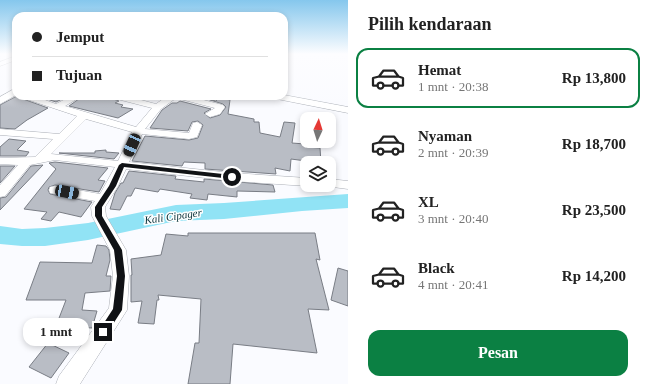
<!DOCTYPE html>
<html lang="id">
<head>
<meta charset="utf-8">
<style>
	body { margin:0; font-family:"Times New Roman",serif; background:#f2f2f2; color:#222; height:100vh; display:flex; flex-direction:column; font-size:15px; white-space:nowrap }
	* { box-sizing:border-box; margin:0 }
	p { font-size:13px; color:#767676 }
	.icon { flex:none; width:22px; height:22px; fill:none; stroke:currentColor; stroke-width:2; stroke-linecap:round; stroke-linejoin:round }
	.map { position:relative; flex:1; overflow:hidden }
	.details { display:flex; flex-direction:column; background:#fff; width:300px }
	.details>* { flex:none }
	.hud { position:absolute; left:12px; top:12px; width:276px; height:88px; border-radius:12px; box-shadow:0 2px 6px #0003; display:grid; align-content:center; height:88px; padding:0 20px; background:#fff }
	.needle { width:26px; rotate:4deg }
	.tools { position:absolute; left:300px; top:112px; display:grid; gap:8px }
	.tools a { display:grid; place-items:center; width:36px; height:36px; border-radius:8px; background:#fff; box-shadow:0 2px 6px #0003; font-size:20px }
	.end { position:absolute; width:18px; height:18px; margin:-9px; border:5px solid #101215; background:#fff; box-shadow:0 0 0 2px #fff }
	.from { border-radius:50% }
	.bubble { position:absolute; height:28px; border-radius:12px; background:#fff; box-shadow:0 2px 6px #0003; font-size:13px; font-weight:800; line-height:28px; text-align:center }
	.car { position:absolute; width:12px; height:24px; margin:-12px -6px; border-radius:5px; box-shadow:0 0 3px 1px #0007; background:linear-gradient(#222 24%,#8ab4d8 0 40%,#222 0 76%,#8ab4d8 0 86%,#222 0) }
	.hud b { display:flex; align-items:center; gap:14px; height:38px; font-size:15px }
	.hud b+b { border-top:1px solid #e0e0e0 }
	.hud i { width:10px; height:10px; background:#222 }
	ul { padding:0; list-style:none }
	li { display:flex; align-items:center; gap:12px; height:60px; margin:0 8px 6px; padding:0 12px; border:2px solid transparent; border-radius:12px }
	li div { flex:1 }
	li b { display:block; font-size:15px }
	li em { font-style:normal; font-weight:800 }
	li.selected { border-color:#0b8043 }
	li>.icon { width:36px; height:36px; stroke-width:1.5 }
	h2 { padding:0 20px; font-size:18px; line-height:48px }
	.button { display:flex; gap:8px; margin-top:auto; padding:8px 20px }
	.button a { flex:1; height:46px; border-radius:12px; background:#0b8043; color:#fff; font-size:16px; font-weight:800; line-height:46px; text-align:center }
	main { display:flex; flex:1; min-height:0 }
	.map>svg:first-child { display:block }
</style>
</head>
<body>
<main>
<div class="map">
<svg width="348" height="384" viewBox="0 0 348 384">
	<rect width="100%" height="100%" fill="#fafbff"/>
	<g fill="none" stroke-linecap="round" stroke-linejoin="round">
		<path fill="#91e3f5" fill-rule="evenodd" d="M348 194V208L302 211 224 219 176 221 88 240 45 246H22L0 244V226L22 229 45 228 88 223 176 205 224 203Z"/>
	</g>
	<g fill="#b9bdc5" stroke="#797d85">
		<path d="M17 96H21L23 99 48 108 27 120 15 129 0 128V105Z"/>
		<path d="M38 96H68L56 102Z"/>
		<path d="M83 96H111L113 99 119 101 115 103 123 105 121 107 133 109 118 118 69 106Z"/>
		<path d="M219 98 230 100 228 114 254 119V122H259L260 133 280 137 284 122 295 123 292 143 305 144 306 147 320 148 321 163 291 159 290 171 275 168 276 174 205 169V163L184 162 182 166 132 161 145 136 189 140 198 138 203 125 198 121 192 122 188 131 150 128 162 110 172 103H177L180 101 211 109 204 113 210 118 220 115 226 107 223 104 207 99 216 101Z"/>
		<path d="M9 139 26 141 17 150 29 152 26 156H0V147Z"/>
		<path d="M106 150V152L119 153 114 159 59 153H95V151Z"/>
		<path d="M55 162 108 168 98 180 105 181 99 192 55 185 49 187 48 190 50 194 92 202 81 217 59 212 51 221 41 219 47 212 24 209 56 169 49 163Z"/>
		<path d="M43 165 0 210V198L6 197 31 166Z"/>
		<path d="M0 166H15L0 183Z"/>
		<path d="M129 171 176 176 175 179 204 182V179L273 185 275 192 237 191V197L208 194 207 200 190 198 192 194 160 189 158 192 135 188 131 196H127L120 210 110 209 115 193 121 183H123Z"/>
		<path d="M188 233H315L320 260 316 259 329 310 308 309 317 353 233 344 230 384H188L195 343H199L201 299 158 295 159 300H157L154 324 138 323 142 301 131 302V275H132L131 259 161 255 166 234 188 236Z"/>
		<path d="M97 245 106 246 109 250 110 260 106 276H111L110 291 85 293 82 310 97 311 92 328 56 326 66 300H26L40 262 92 263Z"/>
		<path d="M338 268 348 271V306L331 300Z"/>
		<path d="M48 343 69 353 51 378 29 367Z"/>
	</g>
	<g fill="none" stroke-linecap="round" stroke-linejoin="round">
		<g stroke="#aaaeb6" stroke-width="1">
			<g id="street">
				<path d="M16 56V60L0 66V62Z"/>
				<path d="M16 88V95L0 104V97Z"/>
				<path d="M284 95 348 107V113L277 99 273 96H284Z"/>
				<path d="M22 96H34L56 104 71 96H82L65 106 136 127 152 108 113 98 112 96H126L156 104 167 96H188L223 105 225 107 220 114 210 117 205 114 215 108 176 98 161 109 145 129 189 133 193 123 197 122 202 125 197 137 189 139 142 134 129 162 232 173 307 178V185H310L307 186 232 181 126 169 118 186 105 207 106 216 126 250 129 276 127 310 80 384H56L59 376 109 308 113 276 110 250 92 216 91 207 95 201 55 194 50 193 49 190 50 187 55 186 100 194 115 167 55 160 30 165 5 196 0 197V185L18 165 0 164V158L35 157 53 139 0 135V129L59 134 77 116 23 98ZM86 119 132 132 118 161 51 154Z"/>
				<path d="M329 179 348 181V189L325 186 329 185Z"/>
			</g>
		</g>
		<use href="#street" fill="#fff" fill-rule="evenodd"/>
	</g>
	<linearGradient id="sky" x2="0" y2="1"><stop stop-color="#85c7ed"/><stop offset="0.5" stop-color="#fdfdff"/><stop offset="1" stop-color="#fdfdff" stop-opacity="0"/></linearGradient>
	<rect width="348" height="108" fill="url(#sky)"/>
	<path fill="#101215" d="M122 163 232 175 235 177 232 179 124 167 116 186 102 207V216L122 250 125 276 122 310 106 335 103 337 100 335 98 332 113 309 117 276 114 250 95 216V207L109 186 119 165Z"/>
	<g text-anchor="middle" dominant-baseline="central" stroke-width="3" stroke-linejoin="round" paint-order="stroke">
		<g font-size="11" font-style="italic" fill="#083139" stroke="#fff">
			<text transform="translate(173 216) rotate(-8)">Kali Cipager</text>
		</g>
	</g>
</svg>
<div class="tools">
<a><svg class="needle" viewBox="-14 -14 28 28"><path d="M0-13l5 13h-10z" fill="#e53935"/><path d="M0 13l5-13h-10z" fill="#767676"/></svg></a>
<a><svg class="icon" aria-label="layers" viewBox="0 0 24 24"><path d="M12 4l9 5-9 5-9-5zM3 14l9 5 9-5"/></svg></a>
</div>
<i class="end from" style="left:232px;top:177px"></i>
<i class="end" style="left:103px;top:332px"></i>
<div class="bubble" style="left:23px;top:318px;width:66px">1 mnt</div>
<i class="car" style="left:132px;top:145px;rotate:204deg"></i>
<i class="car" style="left:67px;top:192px;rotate:101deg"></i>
<div class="hud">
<b><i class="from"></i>Jemput</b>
<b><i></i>Tujuan</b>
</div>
</div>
<section class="details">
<h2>Pilih kendaraan</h2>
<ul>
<li class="selected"><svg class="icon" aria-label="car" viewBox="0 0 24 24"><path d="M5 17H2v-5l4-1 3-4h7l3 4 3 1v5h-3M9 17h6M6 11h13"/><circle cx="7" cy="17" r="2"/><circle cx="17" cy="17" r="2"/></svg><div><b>Hemat</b><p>1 mnt · 20:38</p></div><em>Rp 13,800</em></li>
<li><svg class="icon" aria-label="car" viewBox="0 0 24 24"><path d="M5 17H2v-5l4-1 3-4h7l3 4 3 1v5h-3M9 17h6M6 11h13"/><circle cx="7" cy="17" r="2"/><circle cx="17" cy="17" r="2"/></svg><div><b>Nyaman</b><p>2 mnt · 20:39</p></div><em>Rp 18,700</em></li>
<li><svg class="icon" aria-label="car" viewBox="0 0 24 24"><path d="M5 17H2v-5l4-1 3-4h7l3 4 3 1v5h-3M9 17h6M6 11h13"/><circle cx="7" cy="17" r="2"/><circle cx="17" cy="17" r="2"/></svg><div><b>XL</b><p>3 mnt · 20:40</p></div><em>Rp 23,500</em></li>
<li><svg class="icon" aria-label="car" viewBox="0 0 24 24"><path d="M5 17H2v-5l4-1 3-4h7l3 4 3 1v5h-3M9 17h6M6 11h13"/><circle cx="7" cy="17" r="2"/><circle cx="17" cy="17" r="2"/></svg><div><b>Black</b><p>4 mnt · 20:41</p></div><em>Rp 14,200</em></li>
</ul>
<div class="button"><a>Pesan</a></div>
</section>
</main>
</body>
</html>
